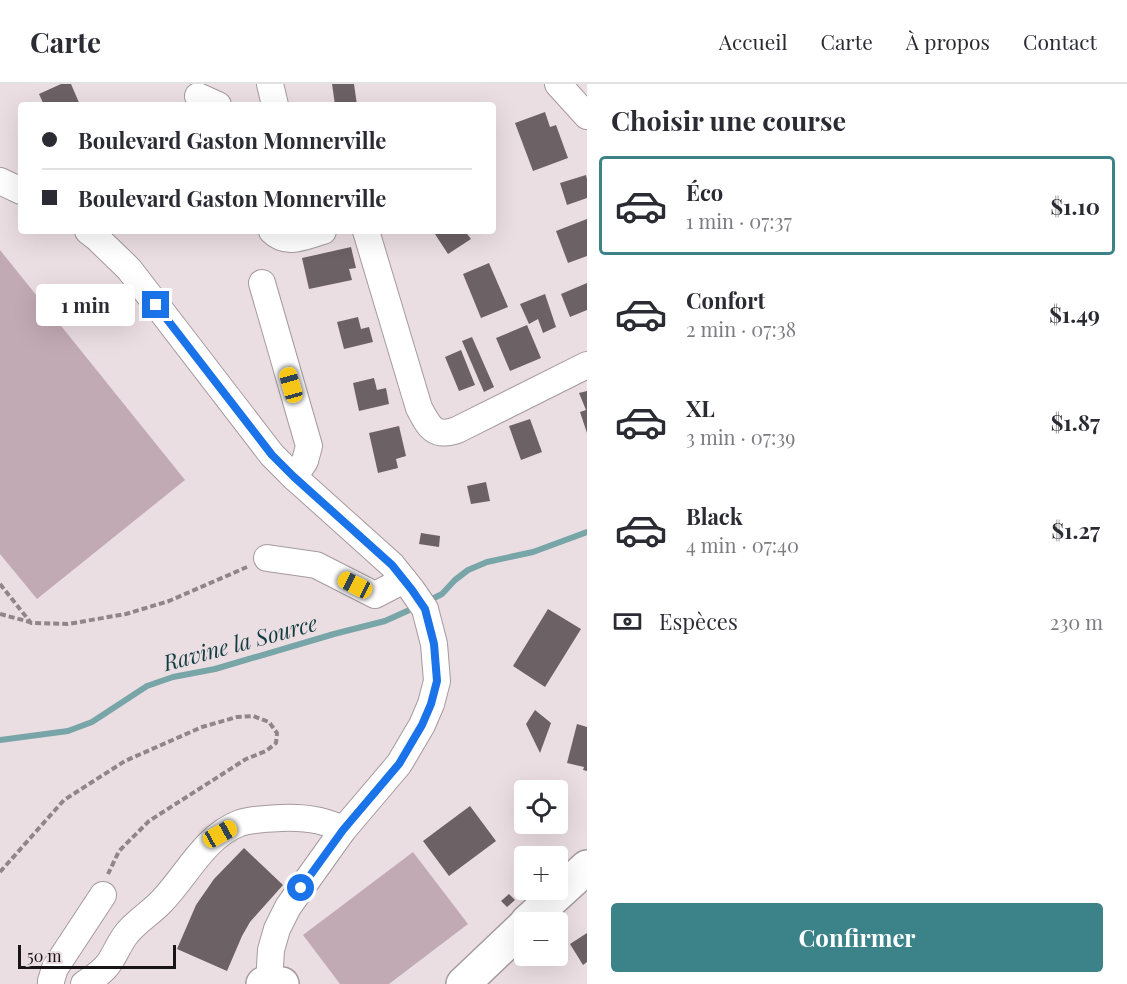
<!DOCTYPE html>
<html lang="fr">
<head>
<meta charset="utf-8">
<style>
	body { margin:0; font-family:"Playfair Display",serif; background:#f7f7f7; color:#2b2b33; height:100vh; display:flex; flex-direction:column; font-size:22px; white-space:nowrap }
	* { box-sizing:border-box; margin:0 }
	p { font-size:20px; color:#7c7c81 }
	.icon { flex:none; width:33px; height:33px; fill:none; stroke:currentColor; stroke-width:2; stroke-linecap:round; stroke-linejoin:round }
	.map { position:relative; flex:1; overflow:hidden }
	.details { display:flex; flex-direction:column; background:#fff; width:540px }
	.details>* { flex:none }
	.hud { position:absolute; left:18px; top:18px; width:478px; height:132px; border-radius:6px; box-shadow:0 6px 24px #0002; display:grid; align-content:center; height:132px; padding:0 24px; background:#fff }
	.buttons { position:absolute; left:514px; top:696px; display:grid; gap:12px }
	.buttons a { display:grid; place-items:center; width:54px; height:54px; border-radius:6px; background:#fff; box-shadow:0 6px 24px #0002; font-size:30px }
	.scale { position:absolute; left:18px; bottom:15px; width:158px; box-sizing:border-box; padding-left:6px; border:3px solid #191416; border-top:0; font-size:16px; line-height:21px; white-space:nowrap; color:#191416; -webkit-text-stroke:4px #ebdee3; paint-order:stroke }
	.end { position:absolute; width:27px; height:27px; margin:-14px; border:8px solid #1a73e8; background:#fff; box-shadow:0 0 0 3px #fff }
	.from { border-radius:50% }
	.bubble { position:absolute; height:42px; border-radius:6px; background:#fff; box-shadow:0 6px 24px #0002; font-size:20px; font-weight:700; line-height:42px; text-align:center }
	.car { position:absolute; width:18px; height:36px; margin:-18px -9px; border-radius:8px; box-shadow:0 0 4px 2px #0007; background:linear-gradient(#f5c518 24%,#345 0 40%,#f5c518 0 76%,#345 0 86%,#f5c518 0) }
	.hud b { display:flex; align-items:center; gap:21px; height:57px; font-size:22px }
	.hud b+b { border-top:2px solid #e1e1e2 }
	.hud i { width:15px; height:15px; background:#2b2b33 }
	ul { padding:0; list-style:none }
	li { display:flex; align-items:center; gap:18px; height:99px; margin:0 12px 9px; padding:0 12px; border:3px solid transparent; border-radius:6px }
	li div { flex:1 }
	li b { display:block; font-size:22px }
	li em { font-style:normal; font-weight:700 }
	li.on { border-color:#3b8388 }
	li>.icon { width:54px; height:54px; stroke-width:1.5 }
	h2 { padding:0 24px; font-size:27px; line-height:72px }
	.pay { display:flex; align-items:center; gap:15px; height:66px; padding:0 24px; font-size:22px }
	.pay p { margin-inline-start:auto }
	.primary-button { display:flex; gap:12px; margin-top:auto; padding:12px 24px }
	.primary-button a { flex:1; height:69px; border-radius:6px; background:#3b8388; color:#fff; font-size:24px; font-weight:700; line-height:69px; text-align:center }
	header { display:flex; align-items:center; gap:36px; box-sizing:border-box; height:84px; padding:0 30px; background:#fff; border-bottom:2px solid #e1e1e2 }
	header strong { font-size:28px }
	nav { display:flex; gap:33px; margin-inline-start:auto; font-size:21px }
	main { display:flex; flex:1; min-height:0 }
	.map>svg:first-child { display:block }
</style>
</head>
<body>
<header>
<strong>Carte</strong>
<nav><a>Accueil</a><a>Carte</a><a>À propos</a><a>Contact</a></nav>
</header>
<main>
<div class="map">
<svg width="587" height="900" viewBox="0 0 587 900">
	<rect width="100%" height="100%" fill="#ebdee3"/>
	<g fill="#c2aab4">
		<path d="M0 166 185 396 37 515 0 470Z"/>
		<path d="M413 768 468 840 389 900H340L303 851Z"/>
	</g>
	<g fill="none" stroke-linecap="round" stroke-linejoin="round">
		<g stroke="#77a5a8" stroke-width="6">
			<path d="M428 517 442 510 455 496 468 486 487 478 533 468 587 448"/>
			<path d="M0 656 68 647 92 638 147 602 173 593 215 585 334 550 385 537 416 523"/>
		</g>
	</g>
	<g fill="#6c6165">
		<path d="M61 0H71L80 21H44L39 10Z"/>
		<path d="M332 0H354L357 21H335Z"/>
		<path d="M545 28 550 43 556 41 568 74 533 87 515 39Z"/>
		<path d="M586 91 587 95V114L567 121 560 99Z"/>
		<path d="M587 135V172L568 179 556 147Z"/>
		<path d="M433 147H465L471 155 448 170Z"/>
		<path d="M351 163 356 184 349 185 352 196 309 205 302 174Z"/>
		<path d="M489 179 508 223 481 234 463 190Z"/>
		<path d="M587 199V226L570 233 561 210Z"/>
		<path d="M545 210 556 243 543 249 538 235 529 240 520 220Z"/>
		<path d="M358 233 361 245 369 243 373 258 344 265 337 238Z"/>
		<path d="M527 241 541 274 510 287 496 254Z"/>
		<path d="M472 253 494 303 484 308 462 257Z"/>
		<path d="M461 266 475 301 459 307 445 273Z"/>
		<path d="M374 294 377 306 386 304 389 320 359 327 353 299Z"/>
		<path d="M587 307V349L580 328 586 326 579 309Z"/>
		<path d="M530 335 542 368 521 376 509 342Z"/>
		<path d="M399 342 406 372 396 375 398 384 378 389 369 349Z"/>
		<path d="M486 398 490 417 471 420 467 402Z"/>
		<path d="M421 449 440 452 439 463 419 460Z"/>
		<path d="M548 525 581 545 545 603 513 582Z"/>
		<path d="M535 626 551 639 540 669 526 640Z"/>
		<path d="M577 640 587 643V687L583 686 584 683 567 679Z"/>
		<path d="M470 722 496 757 449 792 423 757Z"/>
		<path d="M244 764 283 801 250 838 242 852 227 887 177 865 196 821 214 795Z"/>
		<path d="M509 810 515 816 507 823 501 817Z"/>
		<path d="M587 849V878L583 881 570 860Z"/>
	</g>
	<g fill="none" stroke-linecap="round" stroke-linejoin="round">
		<g stroke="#a59a9e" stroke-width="28">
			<g id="minor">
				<path d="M270 0 275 21"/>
				<path d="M558 0 587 32"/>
				<path d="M198 12 218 21"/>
				<path d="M0 97 21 107"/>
				<path d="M88 147 97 154 129 185 272 371 294 393 392 481 412 506 425 525 434 560 437 597 431 620 422 641 399 680 343 746 288 823 277 845 271 866 269 898"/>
				<path d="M272 147C287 162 305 152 323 147"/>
				<path d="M366 147 419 324C429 343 434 354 457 346L587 281"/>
				<path d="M262 199 309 362 305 377 294 393"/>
				<path d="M267 474 316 481 375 511 404 496"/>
				<path d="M51 900V897L55 884 103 811"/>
				<path d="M84 900C93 894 103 888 109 879 116 869 120 857 128 848 138 836 152 828 162 817 187 791 205 752 240 739 252 735 268 735 281 734 303 733 324 735 343 746"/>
			</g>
		</g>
		<g stroke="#a59a9e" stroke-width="36">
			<g id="major">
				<path d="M527 838 587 783"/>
				<path d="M263 900 269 898 282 900"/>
				<path d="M463 900 525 841"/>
			</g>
		</g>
		<g stroke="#90868a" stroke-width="4" stroke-dasharray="6 3" stroke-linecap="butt">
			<path d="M0 500 31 539 68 540 126 530 169 517 247 483"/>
			<path d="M0 530 30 538"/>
			<path d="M0 788 64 716 125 677 202 643 237 633 253 632 269 638 277 649 276 659 266 667 246 675 149 737 119 767 108 790"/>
		</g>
		<use href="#minor" stroke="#fff" stroke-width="26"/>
		<use href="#major" stroke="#fff" stroke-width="33"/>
	</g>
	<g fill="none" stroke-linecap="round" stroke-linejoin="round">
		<path stroke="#1a73e8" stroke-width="8" d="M156 221 272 371 294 393 392 481 412 506 425 525 434 560 437 597 431 620 422 641 399 680 343 746 301 804"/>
	</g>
	<g text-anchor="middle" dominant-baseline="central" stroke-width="4.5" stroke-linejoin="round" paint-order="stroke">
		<g font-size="22" font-style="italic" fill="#103c40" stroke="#ebdee3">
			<text transform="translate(240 558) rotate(-15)">Ravine la Source</text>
		</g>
	</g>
</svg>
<div class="buttons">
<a><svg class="icon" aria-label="locate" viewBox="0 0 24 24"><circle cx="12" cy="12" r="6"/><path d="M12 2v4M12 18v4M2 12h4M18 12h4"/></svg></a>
<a>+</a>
<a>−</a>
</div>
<div class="scale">50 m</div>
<i class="end from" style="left:301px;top:804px"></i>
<i class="end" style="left:156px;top:221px"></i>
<div class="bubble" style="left:36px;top:200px;width:99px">1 min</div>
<i class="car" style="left:291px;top:301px;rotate:344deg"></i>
<i class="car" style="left:355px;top:501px;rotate:297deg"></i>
<i class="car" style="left:220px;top:750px;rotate:61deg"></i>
<div class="hud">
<b><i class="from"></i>Boulevard Gaston Monnerville</b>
<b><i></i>Boulevard Gaston Monnerville</b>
</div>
</div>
<section class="details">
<h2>Choisir une course</h2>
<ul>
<li class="on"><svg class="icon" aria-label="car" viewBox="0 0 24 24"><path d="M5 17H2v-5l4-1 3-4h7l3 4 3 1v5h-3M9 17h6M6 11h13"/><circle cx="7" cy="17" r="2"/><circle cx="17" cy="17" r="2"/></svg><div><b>Éco</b><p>1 min · 07:37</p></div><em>$1.10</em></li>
<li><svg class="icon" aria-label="car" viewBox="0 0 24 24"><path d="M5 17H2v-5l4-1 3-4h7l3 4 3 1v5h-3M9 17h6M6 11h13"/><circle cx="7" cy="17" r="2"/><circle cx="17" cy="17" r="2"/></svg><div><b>Confort</b><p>2 min · 07:38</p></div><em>$1.49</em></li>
<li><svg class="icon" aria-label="car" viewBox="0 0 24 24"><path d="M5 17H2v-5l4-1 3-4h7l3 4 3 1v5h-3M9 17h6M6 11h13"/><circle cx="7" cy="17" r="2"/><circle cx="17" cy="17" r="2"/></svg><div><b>XL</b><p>3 min · 07:39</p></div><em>$1.87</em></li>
<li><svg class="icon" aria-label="car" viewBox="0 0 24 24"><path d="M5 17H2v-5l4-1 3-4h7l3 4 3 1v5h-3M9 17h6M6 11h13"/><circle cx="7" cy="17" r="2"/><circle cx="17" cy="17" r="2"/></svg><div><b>Black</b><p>4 min · 07:40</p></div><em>$1.27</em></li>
</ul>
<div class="pay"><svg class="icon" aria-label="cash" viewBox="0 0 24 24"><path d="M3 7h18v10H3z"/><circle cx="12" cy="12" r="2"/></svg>Espèces<p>230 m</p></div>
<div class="primary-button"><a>Confirmer</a></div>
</section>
</main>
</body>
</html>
